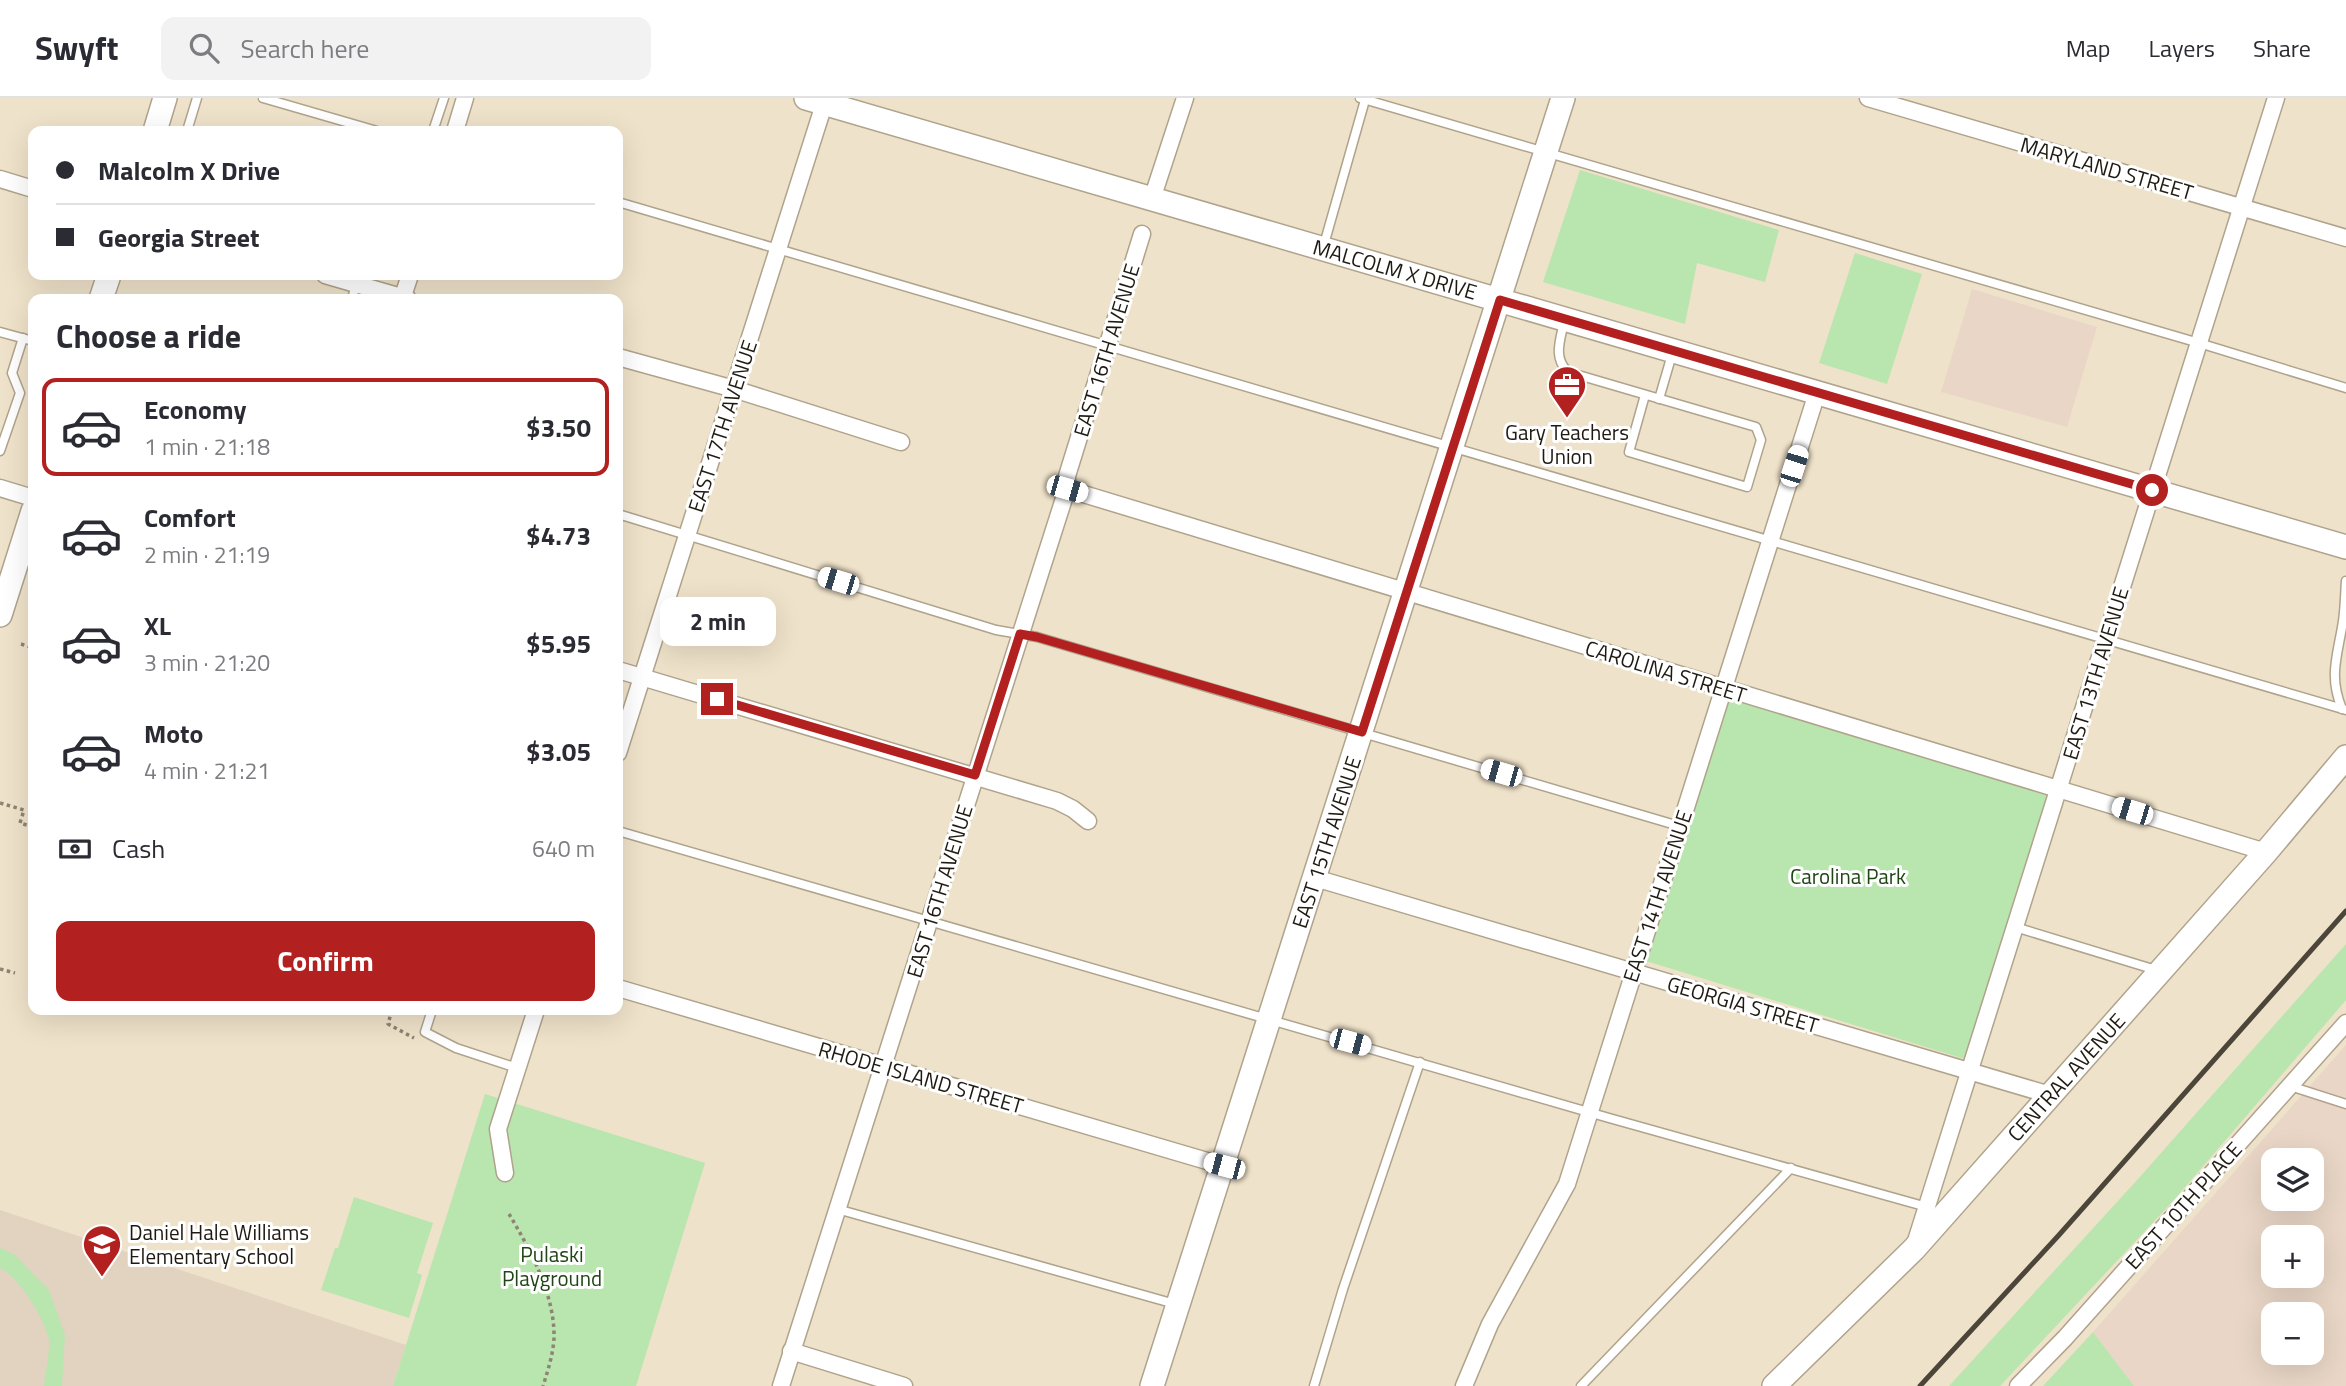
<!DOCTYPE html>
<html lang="en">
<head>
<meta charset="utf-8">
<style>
	body { margin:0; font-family:"Titillium Web",sans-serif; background:#f2f2f3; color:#2b2b33; height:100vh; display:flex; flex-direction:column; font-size:26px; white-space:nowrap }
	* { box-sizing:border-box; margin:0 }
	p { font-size:23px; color:#7c7c81 }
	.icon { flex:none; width:38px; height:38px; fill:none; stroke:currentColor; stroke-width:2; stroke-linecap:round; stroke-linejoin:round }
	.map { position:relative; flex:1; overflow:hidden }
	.sheet { position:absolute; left:28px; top:196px; width:595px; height:721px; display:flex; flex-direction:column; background:#fff; border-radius:14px; box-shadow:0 7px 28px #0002 }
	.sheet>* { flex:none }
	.hud { position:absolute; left:28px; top:28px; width:595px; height:154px; border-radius:14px; box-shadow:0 7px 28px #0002; display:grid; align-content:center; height:154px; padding:0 28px; background:#fff }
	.fabs { position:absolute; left:2261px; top:1050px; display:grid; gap:14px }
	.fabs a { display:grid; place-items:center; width:63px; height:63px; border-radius:14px; background:#fff; box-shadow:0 7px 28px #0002; font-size:35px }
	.end { position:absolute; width:32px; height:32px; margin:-16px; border:9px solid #b22120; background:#fff; box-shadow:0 0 0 4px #fff }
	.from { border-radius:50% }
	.bubble { position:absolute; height:49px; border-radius:14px; background:#fff; box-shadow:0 7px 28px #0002; font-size:23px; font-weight:700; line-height:49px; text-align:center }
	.car { position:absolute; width:21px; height:42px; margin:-21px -10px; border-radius:9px; box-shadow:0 0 5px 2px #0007; background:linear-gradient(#fff 24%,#345 0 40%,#fff 0 76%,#345 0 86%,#fff 0) }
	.hud b { display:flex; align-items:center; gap:24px; height:66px; font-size:26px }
	.hud b+b { border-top:2px solid #e1e1e2 }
	.hud i { width:18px; height:18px; background:#2b2b33 }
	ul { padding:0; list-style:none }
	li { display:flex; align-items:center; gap:21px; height:98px; margin:0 14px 10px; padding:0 14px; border:4px solid transparent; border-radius:14px }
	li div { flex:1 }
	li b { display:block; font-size:26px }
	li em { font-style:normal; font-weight:700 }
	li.active { border-color:#b22120 }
	li>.icon { width:63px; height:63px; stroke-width:1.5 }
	h2 { padding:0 28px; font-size:32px; line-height:84px }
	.pay { display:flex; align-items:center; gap:18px; height:77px; padding:0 28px; font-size:26px }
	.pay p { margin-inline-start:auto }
	.primary-button { display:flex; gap:14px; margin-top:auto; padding:14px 28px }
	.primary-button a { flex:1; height:80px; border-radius:14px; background:#b22120; color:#fff; font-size:28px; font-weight:700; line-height:80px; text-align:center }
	header { display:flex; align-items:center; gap:42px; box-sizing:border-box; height:98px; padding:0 35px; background:#fff; border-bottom:2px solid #e1e1e2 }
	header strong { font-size:33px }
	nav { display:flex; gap:38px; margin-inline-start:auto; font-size:24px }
	.search { width:490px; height:63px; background:#f2f2f3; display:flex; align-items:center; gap:18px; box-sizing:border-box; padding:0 24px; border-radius:14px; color:#7c7c81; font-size:26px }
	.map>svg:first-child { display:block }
</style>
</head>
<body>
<header>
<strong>Swyft</strong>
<div class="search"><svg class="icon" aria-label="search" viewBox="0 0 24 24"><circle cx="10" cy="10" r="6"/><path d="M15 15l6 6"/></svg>Search here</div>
<nav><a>Map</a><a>Layers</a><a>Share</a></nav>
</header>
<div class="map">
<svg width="2346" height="1288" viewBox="0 0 2346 1288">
	<rect width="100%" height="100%" fill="#efe2ca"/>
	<g fill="#e9d6c6" fill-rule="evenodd">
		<path d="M1972 191 2097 229 2067 329 1941 294Z"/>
		<path d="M2346 947V1288H2134L2093 1234ZM2273 1062H2312V1101H2273ZM2273 1139H2312V1178H2273ZM2273 1216H2312V1255H2273Z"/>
	</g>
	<path fill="#e1d3c0" d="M0 1112 406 1247 393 1288H0Z"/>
	<g fill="#b9e5ae">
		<path d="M1580 72 1779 132 1765 184 1697 165 1685 226 1543 184Z"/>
		<path d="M1855 155 1922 176 1887 286 1819 265Z"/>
		<path d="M1729 594 2050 693 1968 962 1646 863Z"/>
		<path d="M2346 846V902L2174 1102 2000 1288H1949L2138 1081Z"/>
		<path d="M485 996 705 1065 636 1288H393Z"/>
		<path d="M354 1099 433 1125 417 1175 422 1177 409 1220 321 1192 335 1150H338Z"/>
		<path d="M0 1150 14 1156 49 1192 65 1237 62 1288H44C45 1274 50 1257 49 1243 46 1222 19 1179 0 1170Z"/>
		<path d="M2093 1234 2134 1288H2043Z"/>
	</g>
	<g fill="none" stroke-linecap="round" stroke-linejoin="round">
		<g stroke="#b0a38c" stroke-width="11">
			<g id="lane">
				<path d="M263 0 377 33"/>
				<path d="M1360 0 2199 245 2346 290"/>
				<path d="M187 33 197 0"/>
				<path d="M433 33 444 0"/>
				<path d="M618 104 2346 612"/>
				<path d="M1323 150 1365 2"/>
				<path d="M352 201 356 186"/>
				<path d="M1564 224C1560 243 1553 260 1568 274L1756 329 1761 342 1747 389 1629 354 1645 297"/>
				<path d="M0 234 33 243"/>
				<path d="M1659 301 1673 253"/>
				<path d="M0 353 20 295 12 275 23 240"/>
				<path d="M618 416 996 532 1037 539 1679 728"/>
				<path d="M2342 611C2328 577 2338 557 2343 523 2345 510 2345 496 2346 483"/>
				<path d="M618 733 1609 1020 1927 1109"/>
				<path d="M2015 829 2156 872"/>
				<path d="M432 912 425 934 456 950 517 970"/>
				<path d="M2290 988 2346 1006"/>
				<path d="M837 1111 1175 1206"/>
				<path d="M1314 1288 1343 1191 1420 964"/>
				<path d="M1581 1288 1791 1070"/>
			</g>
		</g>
		<g stroke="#b0a38c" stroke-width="19">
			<g id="street">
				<path d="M1868 0 2346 140"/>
				<path d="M455 33 465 0"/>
				<path d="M0 81 33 91"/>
				<path d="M1152 101 1185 0"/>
				<path d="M325 177 408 201"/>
				<path d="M402 201 410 177"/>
				<path d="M618 259 734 291 901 344"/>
				<path d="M0 390 33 400"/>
				<path d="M1067 391 2266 754"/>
				<path d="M618 572 1057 703 1073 711 1088 723"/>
				<path d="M618 655 826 0"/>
				<path d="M1315 780 2050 997"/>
				<path d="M618 890 1224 1068"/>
				<path d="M505 1075 498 1031 536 912"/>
				<path d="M1916 1143 2276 0"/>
				<path d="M791 1253 904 1288"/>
				<path d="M781 1288 1067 391V378L1142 136"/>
				<path d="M1464 1288 1490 1226 1567 1086 1817 295"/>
				<path d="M2018 1288 2065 1240 2346 925"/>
			</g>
		</g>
		<g stroke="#b0a38c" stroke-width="26">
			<g id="secondary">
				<path d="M806 0 2346 449"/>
				<path d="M155 33 165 0"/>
				<path d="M101 201 109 177"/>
				<path d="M0 517 33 413"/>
				<path d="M1152 1288 1563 0"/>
				<path d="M1774 1288 1914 1151 2266 754 2346 659"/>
			</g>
		</g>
		<g stroke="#8e8473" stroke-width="3.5" stroke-dasharray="3.5 3.5" stroke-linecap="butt">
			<path d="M21 546 33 550"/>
			<path d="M0 705 24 712 20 725 33 729"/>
			<path d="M0 871 15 875"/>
			<path d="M392 912 388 926 414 940"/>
			<path d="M509 1116C530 1151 555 1197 554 1240 553 1257 548 1272 543 1288"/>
		</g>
		<use href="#lane" stroke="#fff" stroke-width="8"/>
		<use href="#street" stroke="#fff" stroke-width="16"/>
		<use href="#secondary" stroke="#fff" stroke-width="23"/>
		<path stroke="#4c4539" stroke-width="5" d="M1920 1288 2059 1137 2346 813"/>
	</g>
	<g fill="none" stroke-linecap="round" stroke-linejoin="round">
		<path stroke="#b22120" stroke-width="9" d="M717 601 975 677 1020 536 1037 539 1362 634 1500 202 2152 392"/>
	</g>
	<defs>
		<g id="office-pin" transform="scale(2.0125)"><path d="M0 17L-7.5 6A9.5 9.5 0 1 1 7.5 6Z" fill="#b22120" stroke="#fff"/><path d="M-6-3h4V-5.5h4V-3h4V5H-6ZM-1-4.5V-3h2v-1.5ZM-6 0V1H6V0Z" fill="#fff"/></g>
		<g id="school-pin" transform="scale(2.0125)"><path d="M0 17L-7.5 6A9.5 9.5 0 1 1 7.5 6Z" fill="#b22120" stroke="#fff"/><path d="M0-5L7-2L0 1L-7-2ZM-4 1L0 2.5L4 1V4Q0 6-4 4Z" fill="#fff"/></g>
	</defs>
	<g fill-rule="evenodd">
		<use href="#office-pin" x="1567" y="287"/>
		<use href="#school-pin" x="102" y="1146"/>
	</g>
	<g text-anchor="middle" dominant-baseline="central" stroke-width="6" stroke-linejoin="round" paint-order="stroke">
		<g font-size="21" fill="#1f1a11" stroke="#fff">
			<text transform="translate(2107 70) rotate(16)">MARYLAND STREET</text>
			<text transform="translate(1395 171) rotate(16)">MALCOLM X DRIVE</text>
			<text transform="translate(1106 252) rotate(-73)">EAST 16TH AVENUE</text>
			<text transform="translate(722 328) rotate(-72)">EAST 17TH AVENUE</text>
			<text transform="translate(1666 573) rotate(17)">CAROLINA STREET</text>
			<text transform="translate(2095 575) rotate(-73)">EAST 13TH AVENUE</text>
			<text transform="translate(1326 744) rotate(-72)">EAST 15TH AVENUE</text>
			<text transform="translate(939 793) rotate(-73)">EAST 16TH AVENUE</text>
			<text transform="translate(1657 798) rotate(-72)">EAST 14TH AVENUE</text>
			<text transform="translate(1743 906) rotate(16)">GEORGIA STREET</text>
			<text transform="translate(921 979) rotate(16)">RHODE ISLAND STREET</text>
			<text transform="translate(2066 979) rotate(-48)">CENTRAL AVENUE</text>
			<text transform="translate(2183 1107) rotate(-48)">EAST 10TH PLACE</text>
		</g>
		<g font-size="21" fill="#1f1a11" stroke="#fff">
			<text x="1567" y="334">Gary Teachers<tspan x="1567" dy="24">Union</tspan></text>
			<text x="129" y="1134" text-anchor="start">Daniel Hale Williams<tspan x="129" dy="24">Elementary School</tspan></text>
		</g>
		<g font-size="21" fill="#204615" stroke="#fff">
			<text x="1848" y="778">Carolina Park</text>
			<text x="552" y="1156">Pulaski<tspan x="552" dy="24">Playground</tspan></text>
		</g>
	</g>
</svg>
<div class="fabs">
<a><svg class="icon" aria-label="layers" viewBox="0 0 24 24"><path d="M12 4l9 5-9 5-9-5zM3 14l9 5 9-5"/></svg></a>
<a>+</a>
<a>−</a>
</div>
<i class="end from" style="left:2152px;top:392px"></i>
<i class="end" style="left:717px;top:601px"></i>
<div class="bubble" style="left:660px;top:499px;width:116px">2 min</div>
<i class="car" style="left:1794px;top:368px;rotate:18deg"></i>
<i class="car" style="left:1067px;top:391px;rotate:106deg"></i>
<i class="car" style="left:838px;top:483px;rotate:287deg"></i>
<i class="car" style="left:1501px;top:675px;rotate:286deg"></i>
<i class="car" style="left:2132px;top:713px;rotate:287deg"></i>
<i class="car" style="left:1350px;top:944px;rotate:105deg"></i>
<i class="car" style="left:1224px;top:1068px;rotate:285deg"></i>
<div class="hud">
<b><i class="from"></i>Malcolm X Drive</b>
<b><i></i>Georgia Street</b>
</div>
<section class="sheet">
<h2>Choose a ride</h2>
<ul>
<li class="active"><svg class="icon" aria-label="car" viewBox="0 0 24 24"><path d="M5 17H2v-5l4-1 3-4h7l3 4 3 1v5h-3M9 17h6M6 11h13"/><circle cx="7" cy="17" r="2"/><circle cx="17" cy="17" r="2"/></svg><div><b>Economy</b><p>1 min · 21:18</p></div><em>$3.50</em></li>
<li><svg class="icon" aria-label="car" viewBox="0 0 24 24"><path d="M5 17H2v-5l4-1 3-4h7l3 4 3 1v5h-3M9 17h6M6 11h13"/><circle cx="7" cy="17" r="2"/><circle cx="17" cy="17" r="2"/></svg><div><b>Comfort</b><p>2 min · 21:19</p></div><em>$4.73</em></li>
<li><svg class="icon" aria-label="car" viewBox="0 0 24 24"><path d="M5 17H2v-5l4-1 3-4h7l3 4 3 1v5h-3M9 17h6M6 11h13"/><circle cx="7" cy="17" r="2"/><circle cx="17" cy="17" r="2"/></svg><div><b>XL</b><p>3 min · 21:20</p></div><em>$5.95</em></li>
<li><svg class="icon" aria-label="car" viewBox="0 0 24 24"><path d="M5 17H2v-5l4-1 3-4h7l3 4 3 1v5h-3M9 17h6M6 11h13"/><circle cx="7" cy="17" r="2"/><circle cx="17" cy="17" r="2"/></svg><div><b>Moto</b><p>4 min · 21:21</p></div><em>$3.05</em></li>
</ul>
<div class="pay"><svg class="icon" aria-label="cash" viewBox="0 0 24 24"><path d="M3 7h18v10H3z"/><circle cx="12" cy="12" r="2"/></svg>Cash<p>640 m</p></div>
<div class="primary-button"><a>Confirm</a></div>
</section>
</div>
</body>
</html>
